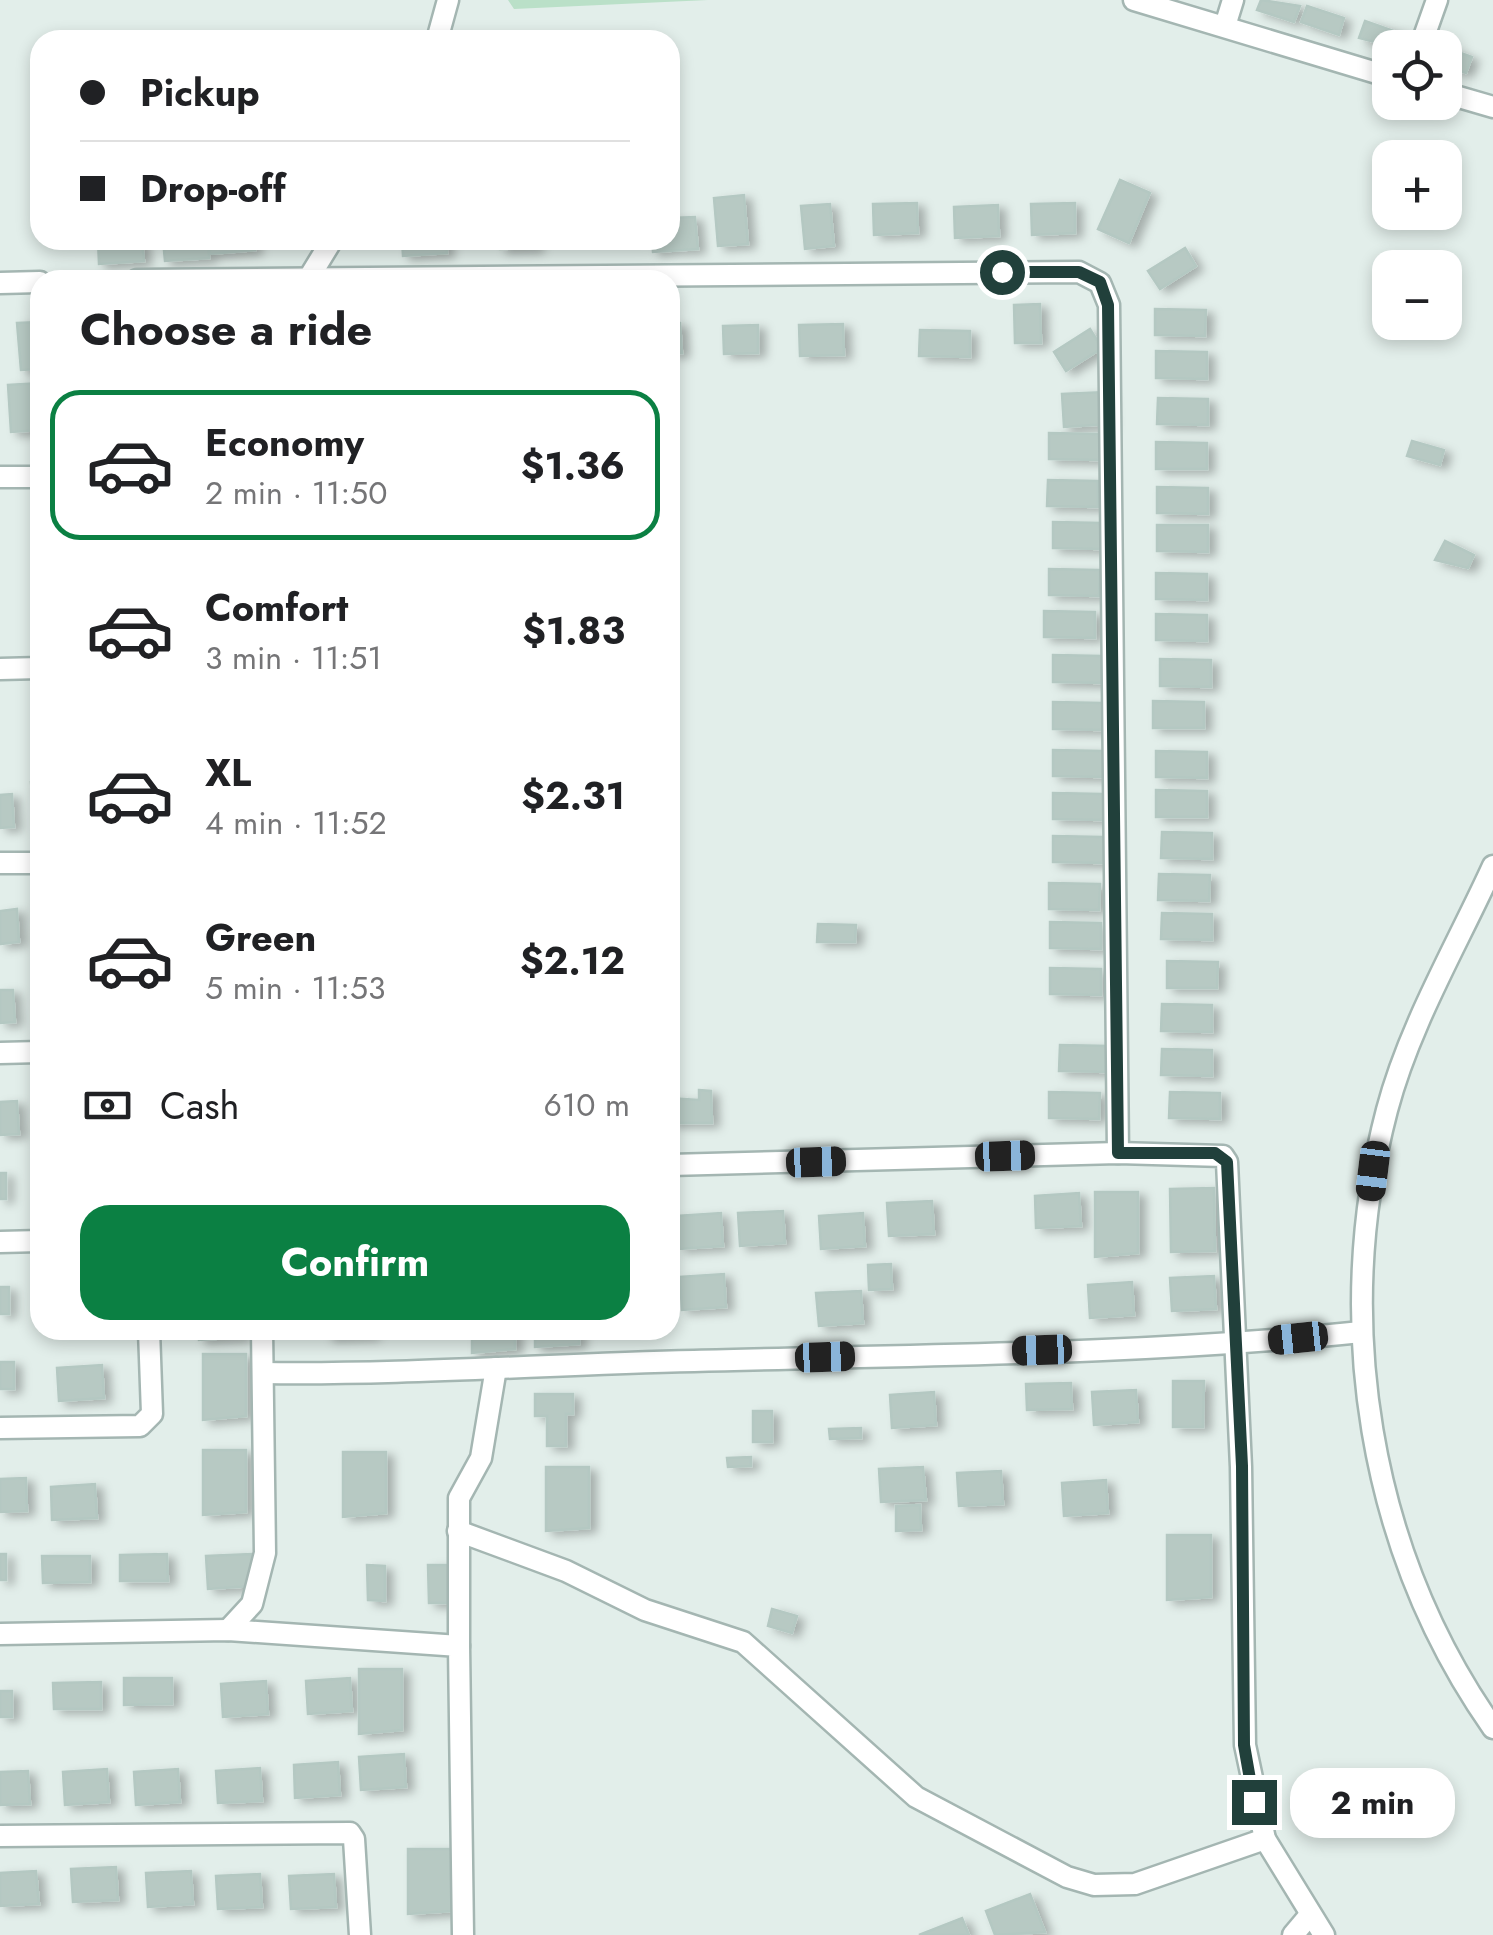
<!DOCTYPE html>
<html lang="en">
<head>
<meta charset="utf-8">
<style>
	body { margin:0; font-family:Jost,sans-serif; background:#f2f2f2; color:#202124; height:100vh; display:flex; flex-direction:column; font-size:38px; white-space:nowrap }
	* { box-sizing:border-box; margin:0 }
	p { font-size:32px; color:#757577 }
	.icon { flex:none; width:55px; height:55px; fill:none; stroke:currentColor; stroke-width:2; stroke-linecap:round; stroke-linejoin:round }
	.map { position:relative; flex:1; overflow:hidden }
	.side { position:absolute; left:30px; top:270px; width:650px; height:1070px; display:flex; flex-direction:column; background:#fff; border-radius:30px; box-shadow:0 5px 15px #0003 }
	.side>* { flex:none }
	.guide { position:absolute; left:30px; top:30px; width:650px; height:220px; border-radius:30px; box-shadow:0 5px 15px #0003; display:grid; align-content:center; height:220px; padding:0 50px; background:#fff }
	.fabs { position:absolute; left:1372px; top:30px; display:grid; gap:20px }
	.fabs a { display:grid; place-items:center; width:90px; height:90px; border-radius:20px; background:#fff; box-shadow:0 5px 15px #0003; font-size:50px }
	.end { position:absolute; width:45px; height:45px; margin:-22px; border:12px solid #21403b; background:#fff; box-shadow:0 0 0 5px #fff }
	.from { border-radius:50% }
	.bubble { position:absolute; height:70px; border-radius:30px; background:#fff; box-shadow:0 5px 15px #0003; font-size:32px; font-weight:700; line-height:70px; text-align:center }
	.car { position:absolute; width:30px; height:60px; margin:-30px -15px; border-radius:12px; box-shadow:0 0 8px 2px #0007; background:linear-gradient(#222 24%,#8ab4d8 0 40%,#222 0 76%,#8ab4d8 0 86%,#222 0) }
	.guide b { display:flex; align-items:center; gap:35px; height:95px; font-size:38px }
	.guide b+b { border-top:2px solid #e0e0e0 }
	.guide i { width:25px; height:25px; background:#202124 }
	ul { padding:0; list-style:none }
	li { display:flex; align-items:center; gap:30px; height:150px; margin:0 20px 15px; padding:0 30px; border:5px solid transparent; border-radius:30px }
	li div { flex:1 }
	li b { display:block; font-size:38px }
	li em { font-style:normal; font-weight:700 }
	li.on { border-color:#0b8043 }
	li>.icon { width:90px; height:90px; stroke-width:1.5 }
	h2 { padding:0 50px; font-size:45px; line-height:120px }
	.pay { display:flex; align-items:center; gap:25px; height:110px; padding:0 50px; font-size:38px }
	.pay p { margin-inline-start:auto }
	.cta { display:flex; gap:20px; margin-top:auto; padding:20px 50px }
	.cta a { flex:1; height:115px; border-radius:30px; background:#0b8043; color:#fff; font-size:40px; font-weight:700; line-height:115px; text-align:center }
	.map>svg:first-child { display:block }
</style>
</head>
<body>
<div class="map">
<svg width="1493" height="1935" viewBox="0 0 1493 1935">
	<defs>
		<filter id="shadow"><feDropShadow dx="7" dy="4" stdDeviation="5" flood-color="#0004"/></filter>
	</defs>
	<rect width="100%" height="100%" fill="#e2eeea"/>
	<path fill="#bae0c8" d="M508 0H708L514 9Z"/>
	<g fill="#b7c9c3" stroke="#b4c8c2" stroke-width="2.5" filter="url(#shadow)">
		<path d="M1261 0 1300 6 1294 22 1257 10Z"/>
		<path d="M1307 6 1344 18 1339 35 1301 22Z"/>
		<path d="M1365 21 1402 34 1398 48 1359 38Z"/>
		<path d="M1435 44 1472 57 1466 73 1445 66V48H1433Z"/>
		<path d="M1120 180 1150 193 1129 243 1098 229Z"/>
		<path d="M744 195 748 244 718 246 714 198Z"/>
		<path d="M917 203 918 233 874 235 873 204Z"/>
		<path d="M1075 203V233L1032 235 1031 204Z"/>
		<path d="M830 204 834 246 805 249 801 206Z"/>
		<path d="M998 205 999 236 955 238 954 207Z"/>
		<path d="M695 217 698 249 653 252 652 240H670V218Z"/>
		<path d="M98 240H142L144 261 99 264Z"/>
		<path d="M163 240H208L209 258 165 261Z"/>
		<path d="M209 240H254L255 250 210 254Z"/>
		<path d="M402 240H446L447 253 403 256Z"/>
		<path d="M500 240H536V248L500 249Z"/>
		<path d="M1185 248 1196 266 1160 289 1148 271Z"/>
		<path d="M1040 304 1041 343H1015L1014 305Z"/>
		<path d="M1155 309 1206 310 1205 336 1155 335Z"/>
		<path d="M40 322V369L21 370 17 323Z"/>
		<path d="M670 323H680L682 353H670Z"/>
		<path d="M843 324 844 355 800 356 799 325Z"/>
		<path d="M758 325V353L724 354 723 326Z"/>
		<path d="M1090 329 1102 348 1066 371 1054 352Z"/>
		<path d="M920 330 970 331V357L919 356Z"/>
		<path d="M1156 351 1207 352V379L1156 378Z"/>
		<path d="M40 383V430L11 432 8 385Z"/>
		<path d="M1106 392 1108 424 1064 427 1062 394Z"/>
		<path d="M1158 398 1208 399V425L1157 424Z"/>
		<path d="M1049 433 1100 434 1099 460 1049 459Z"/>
		<path d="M1412 441 1444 450 1440 465 1407 456Z"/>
		<path d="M1156 442 1207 443V469H1156Z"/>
		<path d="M1048 480 1098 481V507L1047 506Z"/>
		<path d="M1157 487 1208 488V514L1157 513Z"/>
		<path d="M1053 522 1104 523 1103 549 1053 548Z"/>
		<path d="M1157 525H1208V552L1157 551Z"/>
		<path d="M1445 541 1474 555 1468 568 1435 560Z"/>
		<path d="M1049 569 1100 570 1099 596 1049 595Z"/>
		<path d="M1156 573 1207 574V600L1156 599Z"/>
		<path d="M1044 611 1095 612V638L1044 637Z"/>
		<path d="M1156 614 1207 615V641L1156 640Z"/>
		<path d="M1053 655 1104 656 1103 683 1053 682Z"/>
		<path d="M1160 659 1211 660V687L1160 686Z"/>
		<path d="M1153 701 1204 702V728H1153Z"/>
		<path d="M1053 702 1104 703 1103 730 1053 729Z"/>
		<path d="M1053 750 1104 751 1103 777 1053 776Z"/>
		<path d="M1156 751 1207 752V778L1156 777Z"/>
		<path d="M40 781V828L34 829 31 782Z"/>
		<path d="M1156 790 1207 791V817H1156Z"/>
		<path d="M1053 793 1104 794 1103 820 1053 819Z"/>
		<path d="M12 794 14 827 0 828V795Z"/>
		<path d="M1162 832 1212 833V859L1161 858Z"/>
		<path d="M1053 836 1104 837 1103 863 1053 862Z"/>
		<path d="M1159 874 1210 875 1209 901 1158 900Z"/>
		<path d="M1049 883 1100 884 1099 910 1049 909Z"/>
		<path d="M17 909 19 942 0 944V911Z"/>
		<path d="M1162 913 1212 914V940L1161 939Z"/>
		<path d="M1050 922 1101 923V949L1050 948Z"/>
		<path d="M818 924 856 925 855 942H817Z"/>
		<path d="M1167 961 1218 962 1217 988H1167Z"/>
		<path d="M1050 968 1101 969V995L1050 994Z"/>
		<path d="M0 990H13L15 1022 0 1023Z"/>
		<path d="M1162 1004 1212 1005V1032L1161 1031Z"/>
		<path d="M1060 1045 1111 1046 1110 1072 1059 1071Z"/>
		<path d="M1162 1049 1212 1050V1076L1161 1075Z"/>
		<path d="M699 1090 711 1091 712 1123H670V1098L699 1100Z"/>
		<path d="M1049 1092 1100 1093 1099 1119 1049 1118Z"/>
		<path d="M1170 1092 1220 1093V1119L1169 1118Z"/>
		<path d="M17 1101 19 1134 0 1135V1102Z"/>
		<rect x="0" y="1173" width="6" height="26"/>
		<path d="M1214 1188 1215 1251 1171 1252 1170 1189Z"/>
		<path d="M1095 1192H1138V1253L1095 1257Z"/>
		<path d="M1079 1193 1081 1226 1036 1228 1035 1196Z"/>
		<path d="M932 1201 934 1234 889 1236 887 1203Z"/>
		<path d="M783 1211 785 1243 740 1246 738 1213Z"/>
		<path d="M721 1213 723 1246 679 1249 677 1216Z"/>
		<path d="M863 1213 865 1246 821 1249 819 1216Z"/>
		<path d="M891 1264 892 1289 869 1290 868 1265Z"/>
		<path d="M724 1274 726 1307 682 1310 680 1277Z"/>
		<path d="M1214 1276 1216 1309 1172 1311 1170 1278Z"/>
		<path d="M1132 1282 1134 1315 1090 1318 1088 1285Z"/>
		<rect x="0" y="1287" width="9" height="27"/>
		<path d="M861 1291 863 1323 819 1326 816 1293Z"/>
		<path d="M199 1330H243V1337L199 1340Z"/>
		<path d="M327 1330H372V1335L327 1337Z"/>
		<path d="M472 1330H515V1349L472 1353Z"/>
		<path d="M535 1330H579V1344L535 1347Z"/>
		<path d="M203 1354H246V1416L203 1420Z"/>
		<rect x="0" y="1362" width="14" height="27"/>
		<path d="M102 1365 104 1398 59 1401 57 1368Z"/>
		<path d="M1173 1381H1204L1203 1427H1173Z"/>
		<path d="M1071 1383 1072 1409 1027 1410 1026 1384Z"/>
		<path d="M1136 1390 1138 1422 1094 1425 1092 1392Z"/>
		<path d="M934 1392 936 1425 892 1428 890 1395Z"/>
		<path d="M535 1394H573V1414H566V1446H547V1416H535Z"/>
		<rect x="753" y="1411" width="19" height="31"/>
		<path d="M861 1428V1438L830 1439 829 1429Z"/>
		<path d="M203 1450H246V1512L203 1515Z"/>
		<path d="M343 1452H386V1513L343 1517Z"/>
		<path d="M751 1457V1466L728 1467 727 1458Z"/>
		<path d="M546 1467H589V1528L546 1531Z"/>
		<path d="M923 1467 926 1500 881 1502 879 1469Z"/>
		<path d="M1001 1471 1003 1504 959 1506 957 1473Z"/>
		<path d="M26 1478 27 1511 0 1512V1479Z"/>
		<path d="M1106 1480 1108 1513 1064 1516 1062 1483Z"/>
		<path d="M95 1484 97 1518 52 1520 51 1487Z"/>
		<path d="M920 1505 921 1530 896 1531V1506Z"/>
		<path d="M1167 1535H1211V1597L1167 1600Z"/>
		<rect x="0" y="1554" width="6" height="26"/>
		<path d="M167 1554 168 1581H120V1555Z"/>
		<path d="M251 1554 252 1586 208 1589 206 1556Z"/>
		<path d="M42 1556H90V1582L43 1583Z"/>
		<path d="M367 1565 385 1566V1601L368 1600Z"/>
		<path d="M428 1565H448L449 1603H429Z"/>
		<path d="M772 1609 797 1616 792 1633 768 1626Z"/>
		<path d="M359 1669H402V1730L359 1734Z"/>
		<path d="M124 1678H172V1704L124 1705Z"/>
		<path d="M350 1678 352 1711 308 1714 306 1681Z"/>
		<path d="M266 1681 268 1714 223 1717 221 1684Z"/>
		<path d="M101 1682V1709H54L53 1683Z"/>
		<rect x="0" y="1691" width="12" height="26"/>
		<path d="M404 1754 406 1787 361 1790 359 1757Z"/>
		<path d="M338 1762 340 1795 295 1798 294 1765Z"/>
		<path d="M260 1768 262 1801 218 1803 216 1771Z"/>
		<path d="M107 1769 109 1802 65 1805 63 1772Z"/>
		<path d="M178 1769 180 1802 136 1805 134 1772Z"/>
		<path d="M28 1771 30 1804 0 1805V1772Z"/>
		<path d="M408 1849H452V1911L408 1914Z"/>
		<path d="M116 1867 118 1900 73 1902 71 1869Z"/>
		<path d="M36 1871 39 1904 0 1906V1873Z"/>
		<path d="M191 1871 193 1904 148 1907 146 1873Z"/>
		<path d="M260 1874 262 1907 218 1909 216 1876Z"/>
		<path d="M334 1874 336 1907 291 1909 289 1876Z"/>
		<path d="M1030 1894 1045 1932 995 1935 986 1911Z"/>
		<path d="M962 1918 969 1935H919Z"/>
	</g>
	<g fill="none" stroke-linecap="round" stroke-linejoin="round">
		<g stroke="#a4b6b2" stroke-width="25">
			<g id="minor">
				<path d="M1134 0 1390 77"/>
				<path d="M1225 26 1233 0"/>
				<path d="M437 40 448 0"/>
				<path d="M1420 48 1437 0"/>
				<path d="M1445 93 1493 107"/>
				<path d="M310 276 332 240"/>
				<path d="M137 280 1079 272 1100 283 1109 305 1118 1153"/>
				<path d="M0 283 40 282"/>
				<path d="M0 477H40"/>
				<path d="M0 669 40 668"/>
				<path d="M0 863H40"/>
				<path d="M1493 866C1457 945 1409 1026 1387 1110 1332 1319 1368 1550 1493 1728"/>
				<path d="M0 1053 40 1052"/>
				<path d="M670 1165 1118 1153 1223 1156 1227 1162 1241 1467 1245 1745 1265 1839 1324 1935"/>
				<path d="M0 1242 40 1241"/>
				<path d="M263 1373C407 1375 550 1364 694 1361 916 1355 1140 1355 1361 1332"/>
				<path d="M0 1428 140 1426 152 1414 149 1330"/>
				<path d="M458 1531 566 1571 645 1610 743 1642 916 1797 1067 1877 1094 1885 1135 1884 1265 1839"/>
				<path d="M228 1630 252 1604 265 1553 262 1330"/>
				<path d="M0 1634 228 1630 459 1646 463 1935"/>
				<path d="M459 1646V1498L481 1458 496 1368"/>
				<path d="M0 1836 350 1833 354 1839 360 1935"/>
				<path d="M1293 1935 1309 1916"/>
			</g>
		</g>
		<use href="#minor" stroke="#fff" stroke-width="20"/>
	</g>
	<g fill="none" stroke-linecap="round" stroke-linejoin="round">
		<path stroke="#21403b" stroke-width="12" d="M1002 272H1079L1100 282 1108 305 1118 1153H1215L1227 1162 1242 1466 1244 1745 1254 1802"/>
	</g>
</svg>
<div class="fabs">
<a><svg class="icon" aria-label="locate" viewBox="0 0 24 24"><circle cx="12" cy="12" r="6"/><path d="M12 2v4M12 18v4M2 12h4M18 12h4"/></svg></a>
<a>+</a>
<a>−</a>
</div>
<i class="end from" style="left:1002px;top:272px"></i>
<i class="end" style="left:1254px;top:1802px"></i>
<div class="bubble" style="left:1290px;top:1768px;width:165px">2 min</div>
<i class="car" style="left:1005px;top:1156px;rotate:88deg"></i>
<i class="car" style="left:816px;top:1162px;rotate:88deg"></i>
<i class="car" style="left:1373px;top:1171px;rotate:187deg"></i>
<i class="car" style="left:1298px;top:1338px;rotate:264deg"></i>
<i class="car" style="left:1042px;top:1350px;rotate:268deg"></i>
<i class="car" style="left:825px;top:1357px;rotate:88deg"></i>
<div class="guide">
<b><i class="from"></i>Pickup</b>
<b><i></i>Drop-off</b>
</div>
<section class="side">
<h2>Choose a ride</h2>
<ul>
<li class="on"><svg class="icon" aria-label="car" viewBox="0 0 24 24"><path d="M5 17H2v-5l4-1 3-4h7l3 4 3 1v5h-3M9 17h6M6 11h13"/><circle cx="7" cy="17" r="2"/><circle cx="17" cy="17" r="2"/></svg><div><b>Economy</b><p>2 min · 11:50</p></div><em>$1.36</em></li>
<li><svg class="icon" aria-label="car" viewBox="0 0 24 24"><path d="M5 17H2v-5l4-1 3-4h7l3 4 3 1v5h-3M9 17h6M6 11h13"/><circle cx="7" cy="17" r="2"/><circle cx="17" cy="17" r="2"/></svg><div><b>Comfort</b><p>3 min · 11:51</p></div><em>$1.83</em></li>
<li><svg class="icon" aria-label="car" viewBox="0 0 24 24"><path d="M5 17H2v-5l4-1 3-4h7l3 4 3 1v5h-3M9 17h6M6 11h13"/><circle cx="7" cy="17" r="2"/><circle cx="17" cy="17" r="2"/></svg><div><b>XL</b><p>4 min · 11:52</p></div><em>$2.31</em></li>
<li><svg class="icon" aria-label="car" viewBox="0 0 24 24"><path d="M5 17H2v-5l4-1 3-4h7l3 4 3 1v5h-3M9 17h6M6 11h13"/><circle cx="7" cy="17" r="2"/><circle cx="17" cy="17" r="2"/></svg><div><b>Green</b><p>5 min · 11:53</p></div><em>$2.12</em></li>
</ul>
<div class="pay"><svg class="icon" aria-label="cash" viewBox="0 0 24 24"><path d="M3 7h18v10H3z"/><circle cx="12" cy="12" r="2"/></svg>Cash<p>610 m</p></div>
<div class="cta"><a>Confirm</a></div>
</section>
</div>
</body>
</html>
